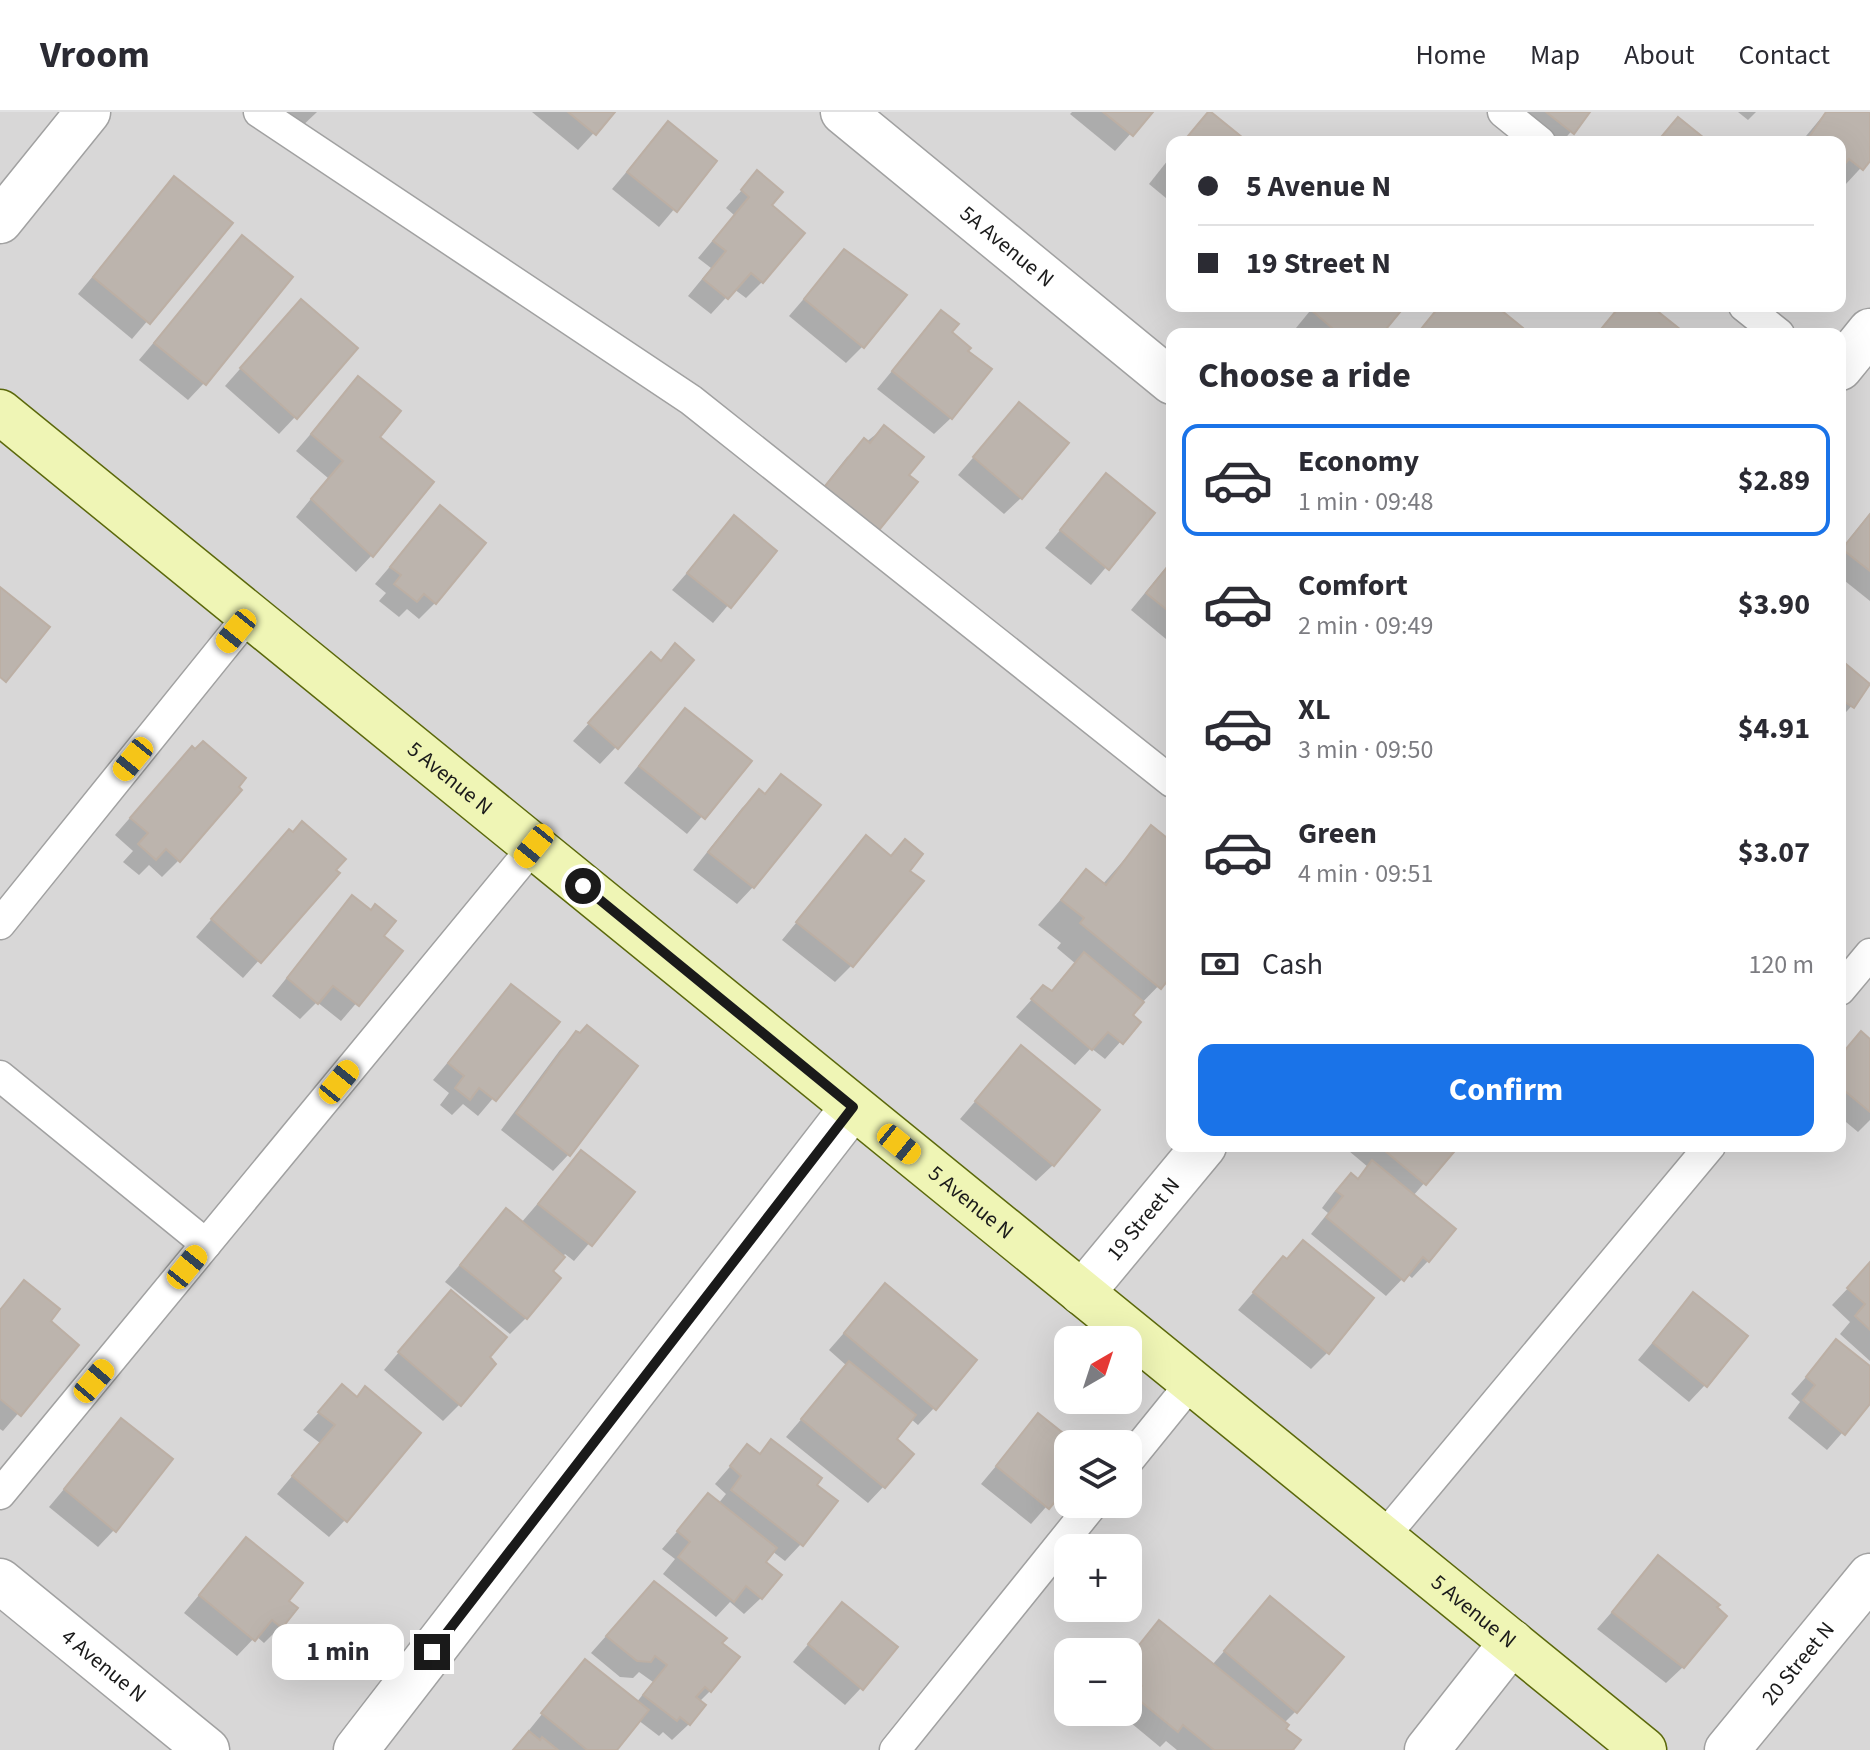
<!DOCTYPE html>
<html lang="en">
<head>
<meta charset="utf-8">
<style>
	body { margin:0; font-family:"Source Sans 3",sans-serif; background:#f7f7f7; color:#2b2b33; height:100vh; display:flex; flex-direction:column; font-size:30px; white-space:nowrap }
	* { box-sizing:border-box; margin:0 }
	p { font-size:26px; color:#7c7c81 }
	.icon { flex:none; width:44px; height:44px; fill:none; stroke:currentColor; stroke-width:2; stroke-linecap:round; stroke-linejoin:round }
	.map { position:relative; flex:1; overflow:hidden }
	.side { position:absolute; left:1166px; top:216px; width:680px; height:824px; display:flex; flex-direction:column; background:#fff; border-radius:16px; box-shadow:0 8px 32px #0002 }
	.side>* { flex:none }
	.banner { position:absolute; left:1166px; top:24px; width:680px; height:176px; border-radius:16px; box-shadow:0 8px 32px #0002; display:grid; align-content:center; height:176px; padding:0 32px; background:#fff }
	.needle { width:52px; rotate:39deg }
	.buttons { position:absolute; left:1054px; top:1214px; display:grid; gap:16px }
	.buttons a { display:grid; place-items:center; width:88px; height:88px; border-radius:16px; background:#fff; box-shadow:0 8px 32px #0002; font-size:40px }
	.end { position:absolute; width:36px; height:36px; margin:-18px; border:10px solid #1a1a1a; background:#fff; box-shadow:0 0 0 4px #fff }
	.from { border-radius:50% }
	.bubble { position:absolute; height:56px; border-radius:16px; background:#fff; box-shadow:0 8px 32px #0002; font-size:26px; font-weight:700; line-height:56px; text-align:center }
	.car { position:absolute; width:24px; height:48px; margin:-24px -12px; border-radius:10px; box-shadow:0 0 6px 2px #0007; background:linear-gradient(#f5c518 24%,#345 0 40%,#f5c518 0 76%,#345 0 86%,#f5c518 0) }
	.banner b { display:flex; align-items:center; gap:28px; height:76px; font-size:30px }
	.banner b+b { border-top:2px solid #e1e1e2 }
	.banner i { width:20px; height:20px; background:#2b2b33 }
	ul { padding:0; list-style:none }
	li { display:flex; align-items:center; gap:24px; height:112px; margin:0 16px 12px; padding:0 16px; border:4px solid transparent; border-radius:16px }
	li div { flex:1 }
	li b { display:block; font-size:30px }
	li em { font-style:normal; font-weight:700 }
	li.current { border-color:#1a73e8 }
	li>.icon { width:72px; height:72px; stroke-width:1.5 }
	h2 { padding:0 32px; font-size:36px; line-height:96px }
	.pay { display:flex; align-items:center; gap:20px; height:88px; padding:0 32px; font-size:30px }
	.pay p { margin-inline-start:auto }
	.action { display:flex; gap:16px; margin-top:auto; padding:16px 32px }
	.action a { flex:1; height:92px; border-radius:16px; background:#1a73e8; color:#fff; font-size:32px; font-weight:700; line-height:92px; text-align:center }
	header { display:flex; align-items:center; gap:48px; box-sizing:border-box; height:112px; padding:0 40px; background:#fff; border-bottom:2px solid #e1e1e2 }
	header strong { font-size:38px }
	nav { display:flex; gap:44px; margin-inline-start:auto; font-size:28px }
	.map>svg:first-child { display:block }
</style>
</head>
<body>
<header>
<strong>Vroom</strong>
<nav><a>Home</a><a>Map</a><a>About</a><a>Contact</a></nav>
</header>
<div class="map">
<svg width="1870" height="1638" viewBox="0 0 1870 1638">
	<rect width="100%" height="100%" fill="#ece8e0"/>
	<path fill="#d8d7d7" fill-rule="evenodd" d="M0 0H1870V1638H0ZM1172 30H1840V194H1172ZM1172 222H1840V1034H1172ZM1068 1228H1128V1288H1068ZM1068 1332H1128V1392H1068ZM1068 1436H1128V1496H1068ZM1068 1540H1128V1600H1068Z"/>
	<g fill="#0003">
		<path d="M278 0H317L299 17Z"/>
		<path d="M532 0H613L578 38Z"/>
		<path d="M1072 0H1150L1115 39 1070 2Z"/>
		<path d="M1509 0H1588L1562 30H1547Z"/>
		<path d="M1738 0H1756L1748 8Z"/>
		<path d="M1826 0H1870V46L1845 73 1840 69V30H1801Z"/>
		<path d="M668 11 715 49 659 115 612 77Z"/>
		<path d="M1172 43V91L1149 72Z"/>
		<path d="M757 61 769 94 762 170 746 186 734 177 711 202 688 184 711 156 698 146 734 103 726 96Z"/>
		<path d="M174 67 230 112 132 227 78 182Z"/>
		<path d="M242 126 204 271 188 288 139 248Z"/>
		<path d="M844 140 863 234 846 251 789 204Z"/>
		<path d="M1314 194H1403L1380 222H1303L1296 216Z"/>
		<path d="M941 200 949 221 951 306 934 322 877 277Z"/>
		<path d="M285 206 295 305 279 322 225 274Z"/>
		<path d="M358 267 377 326 372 443 356 460 296 405 328 366 296 339Z"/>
		<path d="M1019 293 1021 386 1004 402 958 363Z"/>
		<path d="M884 316 921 346 806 397 847 345Z"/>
		<path d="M1106 364 1152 401 1091 473 1045 436Z"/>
		<path d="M441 395 435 491 419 507 407 497 399 505 379 489 386 481 375 472Z"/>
		<path d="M1870 401V489L1840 465V438Z"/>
		<path d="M735 406 774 439 713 511 672 478Z"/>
		<path d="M1172 448V532L1131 498Z"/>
		<path d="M675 534 616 635 600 652 573 629 651 542 659 550Z"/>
		<path d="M1840 550 1869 574 1840 607Z"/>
		<path d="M685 598 749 649 687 722 624 671Z"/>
		<path d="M175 654 179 748 162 765 149 753 139 763 123 750 133 739 115 723Z"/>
		<path d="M782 664 753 775 737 792 693 758 742 696 759 680 763 683Z"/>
		<path d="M1152 716 1172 732V860L1130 903 1138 910 1105 947 1091 936 1075 953 1016 905 1043 875 1050 881 1076 852 1057 836 1061 831 1038 813 1086 759 1102 773Z"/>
		<path d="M866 726 890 745 905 730 851 854 835 870 782 828Z"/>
		<path d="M273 736 337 761 243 866 196 825Z"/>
		<path d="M352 785 381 824 400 840 341 909 317 890 300 907 272 884Z"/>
		<path d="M511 875 557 911 478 1004 463 992 452 1003 440 993 449 981 433 968Z"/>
		<path d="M577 921 580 923 569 1042 553 1059 501 1018 560 938Z"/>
		<path d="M1861 922 1870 929V1008L1858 1020 1840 1005V944Z"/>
		<path d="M1021 936 1053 1053 1036 1069 960 1007Z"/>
		<path d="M1343 1034H1456L1413 1084 1428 1149 1412 1166 1407 1162 1386 1184 1311 1122 1328 1101 1322 1096 1334 1080 1351 1064 1356 1068 1368 1055Z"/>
		<path d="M581 1041 632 1081 574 1149 565 1142 551 1159 526 1206 510 1222 445 1170 506 1099 521 1111Z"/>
		<path d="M1283 1146 1328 1240 1311 1257 1238 1198Z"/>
		<path d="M1870 1153V1249L1840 1222 1850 1210 1832 1193Z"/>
		<path d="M24 1171 48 1210 77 1233 3 1319 0 1317V1197Z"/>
		<path d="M885 1174 934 1296 918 1313 911 1307 894 1327 884 1374 868 1391 786 1325 847 1254 829 1238Z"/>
		<path d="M1693 1182 1705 1273 1689 1290 1638 1248Z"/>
		<path d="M435 1197 487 1245 460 1292 443 1309 384 1258Z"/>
		<path d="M1837 1230 1870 1257V1289L1827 1338 1788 1306 1800 1290 1791 1282Z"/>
		<path d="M342 1275 356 1286 365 1277 345 1408 329 1425 277 1382 320 1331 303 1318Z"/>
		<path d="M1038 1304 1074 1332H1068V1370L1031 1412 981 1372Z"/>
		<path d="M121 1309 114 1418 98 1435 49 1395Z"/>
		<path d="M771 1330 814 1373 801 1432 785 1449 772 1439 763 1450 761 1486 744 1502 730 1490 716 1505 663 1462 675 1447 662 1437 708 1384 718 1392 726 1382 715 1372 747 1335 758 1343Z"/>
		<path d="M246 1427 286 1489 281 1514 264 1531 256 1524 237 1544 184 1501Z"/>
		<path d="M1659 1446 1714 1496 1683 1555 1666 1571 1597 1517Z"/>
		<path d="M1270 1487 1296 1599 1284 1611 1290 1638H1177L1166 1629 1160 1635 1119 1601 1128 1600V1546L1159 1511 1212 1553Z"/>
		<path d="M638 1488 719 1531 710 1579 699 1590 689 1612 672 1628 663 1620 659 1624 638 1608 614 1638H513L585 1549 636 1591 653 1570 639 1560 633 1566 620 1565 591 1541Z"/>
		<path d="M842 1493 861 1576 845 1593 793 1550Z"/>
	</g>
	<g fill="#bcb4ad" stroke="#bcafa4" stroke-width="2">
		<path d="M568 0H615L596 23Z"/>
		<path d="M1103 0H1153L1133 24Z"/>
		<path d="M1208 0H1211L1248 30H1183Z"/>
		<path d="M1546 0H1590L1574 22Z"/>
		<path d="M1826 0H1870V49L1863 58 1849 47 1840 58V30H1806Z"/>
		<path d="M1678 5 1709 30H1657Z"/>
		<path d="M668 9 717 49 677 100 627 60Z"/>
		<path d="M757 58 783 80 772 93 805 121 763 171 751 161 728 187 703 167 726 139 713 129 749 85 741 78Z"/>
		<path d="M174 64 233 111 150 212 93 165Z"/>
		<path d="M242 123 293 165 206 273 154 231Z"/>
		<path d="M844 137 907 183 864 236 804 187Z"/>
		<path d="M301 187 358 236 297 307 240 256Z"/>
		<path d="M1315 194H1405L1382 222H1339L1311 198Z"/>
		<path d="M1445 194H1496L1523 216 1519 222H1417L1438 196 1441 199Z"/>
		<path d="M1620 194H1651L1686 222H1597Z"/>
		<path d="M941 198 959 212 952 220 971 236 968 239 992 257 952 307 892 259Z"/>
		<path d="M358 264 401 299 380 325 434 370 373 445 311 387 343 349 311 322Z"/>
		<path d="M1019 290 1069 331 1022 387 973 345Z"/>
		<path d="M884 313 924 345 909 363 918 370 875 423 821 379 864 326 870 331Z"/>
		<path d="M1106 361 1155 401 1109 458 1060 418Z"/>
		<path d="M440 393 486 431 436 492 424 482 417 490 394 472 401 463 390 455Z"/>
		<path d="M1870 402V459L1842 437Z"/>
		<path d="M734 403 777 439 731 496 687 461Z"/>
		<path d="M1172 449V502L1146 481Z"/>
		<path d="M0 475 50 515 6 570 0 565Z"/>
		<path d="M675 531 694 548 618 637 588 611 651 540 661 549Z"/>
		<path d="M1840 547 1870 572 1854 596 1840 587Z"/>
		<path d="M685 596 752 649 705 707 639 654Z"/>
		<path d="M203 629 246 666 239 675 242 678 180 750 166 737 156 748 138 732 148 721 130 706 192 634 195 637Z"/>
		<path d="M781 662 821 693 754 776 708 740 759 677 765 682Z"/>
		<path d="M302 709 346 747 336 758 340 761 261 851 211 807 289 717 293 720Z"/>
		<path d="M1151 713 1172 730V863L1161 877 1080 811 1084 806 1061 788 1086 757 1106 773Z"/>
		<path d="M866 723 891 744 905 727 923 742 910 759 924 769 853 855 796 810Z"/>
		<path d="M352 783 371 798 375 792 396 809 384 824 403 839 359 894 333 874 318 892 287 866Z"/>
		<path d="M1084 840 1144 890 1133 903 1141 910 1123 932 1108 920 1092 938 1031 887 1043 873 1052 879Z"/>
		<path d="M511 872 560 910 496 989 479 976 470 988 455 976 464 964 448 951Z"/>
		<path d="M587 913 638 954 570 1044 516 1001 576 919 580 921Z"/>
		<path d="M1861 919 1870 927V1000L1840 975V944Z"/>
		<path d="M1021 933 1100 998 1054 1054 975 989Z"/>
		<path d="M1379 1034H1459L1426 1073Z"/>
		<path d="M581 1038 635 1080 592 1134 538 1092Z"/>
		<path d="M1372 1048 1456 1117 1429 1150 1423 1145 1404 1169 1326 1105 1343 1084 1336 1079 1351 1061 1358 1067Z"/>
		<path d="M506 1096 565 1145 553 1159 561 1166 527 1207 460 1153Z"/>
		<path d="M1303 1128 1374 1186 1329 1242 1253 1180 1283 1144 1287 1147Z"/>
		<path d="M1870 1150V1218L1855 1204 1865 1192 1847 1176Z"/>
		<path d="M24 1168 60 1197 51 1209 79 1233 21 1304 0 1287V1198Z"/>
		<path d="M885 1171 977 1248 936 1298 844 1221Z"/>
		<path d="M451 1178 507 1225 490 1245 496 1252 461 1294 398 1240Z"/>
		<path d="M1693 1180 1748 1224 1707 1275 1653 1231Z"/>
		<path d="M1836 1227 1870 1254V1292L1845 1323 1803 1288 1815 1273 1806 1265Z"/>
		<path d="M849 1249 916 1303 897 1327 914 1342 885 1376 801 1307Z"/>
		<path d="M342 1272 357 1285 365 1274 421 1321 347 1410 292 1364 335 1313 318 1300Z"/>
		<path d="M1038 1301 1077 1332H1068V1374L1049 1397 996 1354Z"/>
		<path d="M121 1306 173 1347 116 1420 64 1377Z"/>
		<path d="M771 1327 822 1366 817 1373 838 1389 803 1434 731 1378 741 1364 730 1354 747 1332 760 1342Z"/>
		<path d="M708 1381 777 1436 766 1450 782 1463 762 1487 746 1474 734 1490 678 1445 690 1430 677 1419Z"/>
		<path d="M246 1425 303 1471 289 1489 298 1496 282 1516 272 1508 255 1529 199 1483Z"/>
		<path d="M1658 1443 1720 1493 1717 1495 1727 1504 1684 1556 1612 1500Z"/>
		<path d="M654 1469 727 1526 722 1531 740 1545 711 1580 705 1575 696 1585 706 1593 690 1613 680 1605 677 1609 643 1583 667 1553 655 1544 651 1550 637 1549 606 1524Z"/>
		<path d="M1270 1484 1344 1545 1297 1601 1224 1539Z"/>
		<path d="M842 1490 898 1535 863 1578 808 1532Z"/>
		<path d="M1159 1508 1289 1613 1286 1617 1301 1628 1293 1638H1214L1183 1613 1178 1620 1134 1584 1142 1574 1130 1564 1141 1551 1131 1543Z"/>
		<path d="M585 1547 649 1598 617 1638H587L541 1601Z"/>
		<path d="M529 1619 540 1628 542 1625 558 1638H513Z"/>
	</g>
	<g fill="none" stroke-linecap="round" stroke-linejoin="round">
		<g stroke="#a1a1a1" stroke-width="33">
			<g id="service">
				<path d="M259 0 691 288 1172 670"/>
				<path d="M1503 0 1540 30"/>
				<path d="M1744 194 1779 222"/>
				<path d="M0 812 250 502"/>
				<path d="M1840 878 1870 842"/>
				<path d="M0 964 206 1132"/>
				<path d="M1128 1349 1192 1270"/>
				<path d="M0 1382 534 734"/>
				<path d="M1382 1427 1710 1034"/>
				<path d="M895 1638 1093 1392"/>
			</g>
		</g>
		<g stroke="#a1a1a1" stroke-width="47">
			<g id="minor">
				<path id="s1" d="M843 0 1172 270"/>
				<path d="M0 109 88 0"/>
				<path d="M1840 256 1870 219"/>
				<path id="s2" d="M1082 1181 1204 1034"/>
				<path id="s3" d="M0 1469 207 1638"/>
				<path d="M356 1638 853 995"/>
				<path d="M1427 1638 1512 1530"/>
				<path id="s4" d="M1727 1638 1870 1464"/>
			</g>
		</g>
		<g stroke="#5b680b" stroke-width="47">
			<g id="secondary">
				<path id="s5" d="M0 300 1644 1638"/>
			</g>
		</g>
		<use href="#service" stroke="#fff" stroke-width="30"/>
		<use href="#minor" stroke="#fff" stroke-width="44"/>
		<use href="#secondary" stroke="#eff5b5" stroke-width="44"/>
	</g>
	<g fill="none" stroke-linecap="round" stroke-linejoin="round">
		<path stroke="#1a1a1a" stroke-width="10" d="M432 1540 853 995 583 774"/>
	</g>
	<g text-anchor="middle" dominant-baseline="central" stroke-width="6" stroke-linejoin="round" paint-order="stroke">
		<g font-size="22" fill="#1a1a1a" stroke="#fff">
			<text stroke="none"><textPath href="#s1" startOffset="212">5A Avenue N</textPath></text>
			<text stroke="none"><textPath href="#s5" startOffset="580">5 Avenue N</textPath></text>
			<text stroke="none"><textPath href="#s5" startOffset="1252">5 Avenue N</textPath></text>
			<text stroke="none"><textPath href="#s2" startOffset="96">19 Street N</textPath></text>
			<text stroke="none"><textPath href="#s5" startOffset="1900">5 Avenue N</textPath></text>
			<text stroke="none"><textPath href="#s4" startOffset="112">20 Street N</textPath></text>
			<text stroke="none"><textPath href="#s3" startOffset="134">4 Avenue N</textPath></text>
		</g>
	</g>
</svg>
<div class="buttons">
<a><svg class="needle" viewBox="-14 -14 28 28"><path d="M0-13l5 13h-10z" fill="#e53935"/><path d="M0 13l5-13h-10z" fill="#7c7c81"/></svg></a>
<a><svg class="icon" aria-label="layers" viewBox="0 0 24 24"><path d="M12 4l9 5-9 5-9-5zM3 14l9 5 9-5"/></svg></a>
<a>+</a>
<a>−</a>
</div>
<i class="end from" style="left:583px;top:774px"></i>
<i class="end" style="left:432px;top:1540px"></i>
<div class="bubble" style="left:272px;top:1512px;width:132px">1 min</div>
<i class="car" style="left:236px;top:519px;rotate:219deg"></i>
<i class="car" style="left:133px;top:647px;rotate:219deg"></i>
<i class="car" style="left:534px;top:734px;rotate:219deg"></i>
<i class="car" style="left:339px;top:970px;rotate:39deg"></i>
<i class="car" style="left:899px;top:1032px;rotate:129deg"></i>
<i class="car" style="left:187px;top:1155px;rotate:39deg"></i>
<i class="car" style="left:94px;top:1269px;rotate:40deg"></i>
<div class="banner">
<b><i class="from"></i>5 Avenue N</b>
<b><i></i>19 Street N</b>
</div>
<section class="side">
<h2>Choose a ride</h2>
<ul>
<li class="current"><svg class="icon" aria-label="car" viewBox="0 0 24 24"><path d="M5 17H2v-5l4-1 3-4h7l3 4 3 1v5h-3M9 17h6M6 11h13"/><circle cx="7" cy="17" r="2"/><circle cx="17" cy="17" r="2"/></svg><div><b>Economy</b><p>1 min · 09:48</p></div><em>$2.89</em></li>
<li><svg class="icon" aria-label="car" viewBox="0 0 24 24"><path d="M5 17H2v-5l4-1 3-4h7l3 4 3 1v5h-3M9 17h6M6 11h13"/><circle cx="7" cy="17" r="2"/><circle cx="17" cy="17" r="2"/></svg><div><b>Comfort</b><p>2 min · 09:49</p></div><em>$3.90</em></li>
<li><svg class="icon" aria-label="car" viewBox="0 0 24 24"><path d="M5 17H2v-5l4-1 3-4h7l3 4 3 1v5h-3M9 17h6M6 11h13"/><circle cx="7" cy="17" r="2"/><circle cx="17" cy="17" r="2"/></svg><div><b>XL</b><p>3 min · 09:50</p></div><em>$4.91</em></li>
<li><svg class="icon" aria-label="car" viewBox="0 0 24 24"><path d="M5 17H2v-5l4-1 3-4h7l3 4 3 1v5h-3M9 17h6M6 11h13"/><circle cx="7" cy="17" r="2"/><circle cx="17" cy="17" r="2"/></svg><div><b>Green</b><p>4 min · 09:51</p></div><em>$3.07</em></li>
</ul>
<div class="pay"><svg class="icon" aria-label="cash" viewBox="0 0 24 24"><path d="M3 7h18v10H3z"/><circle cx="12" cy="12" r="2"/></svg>Cash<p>120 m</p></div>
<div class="action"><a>Confirm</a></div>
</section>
</div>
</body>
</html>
